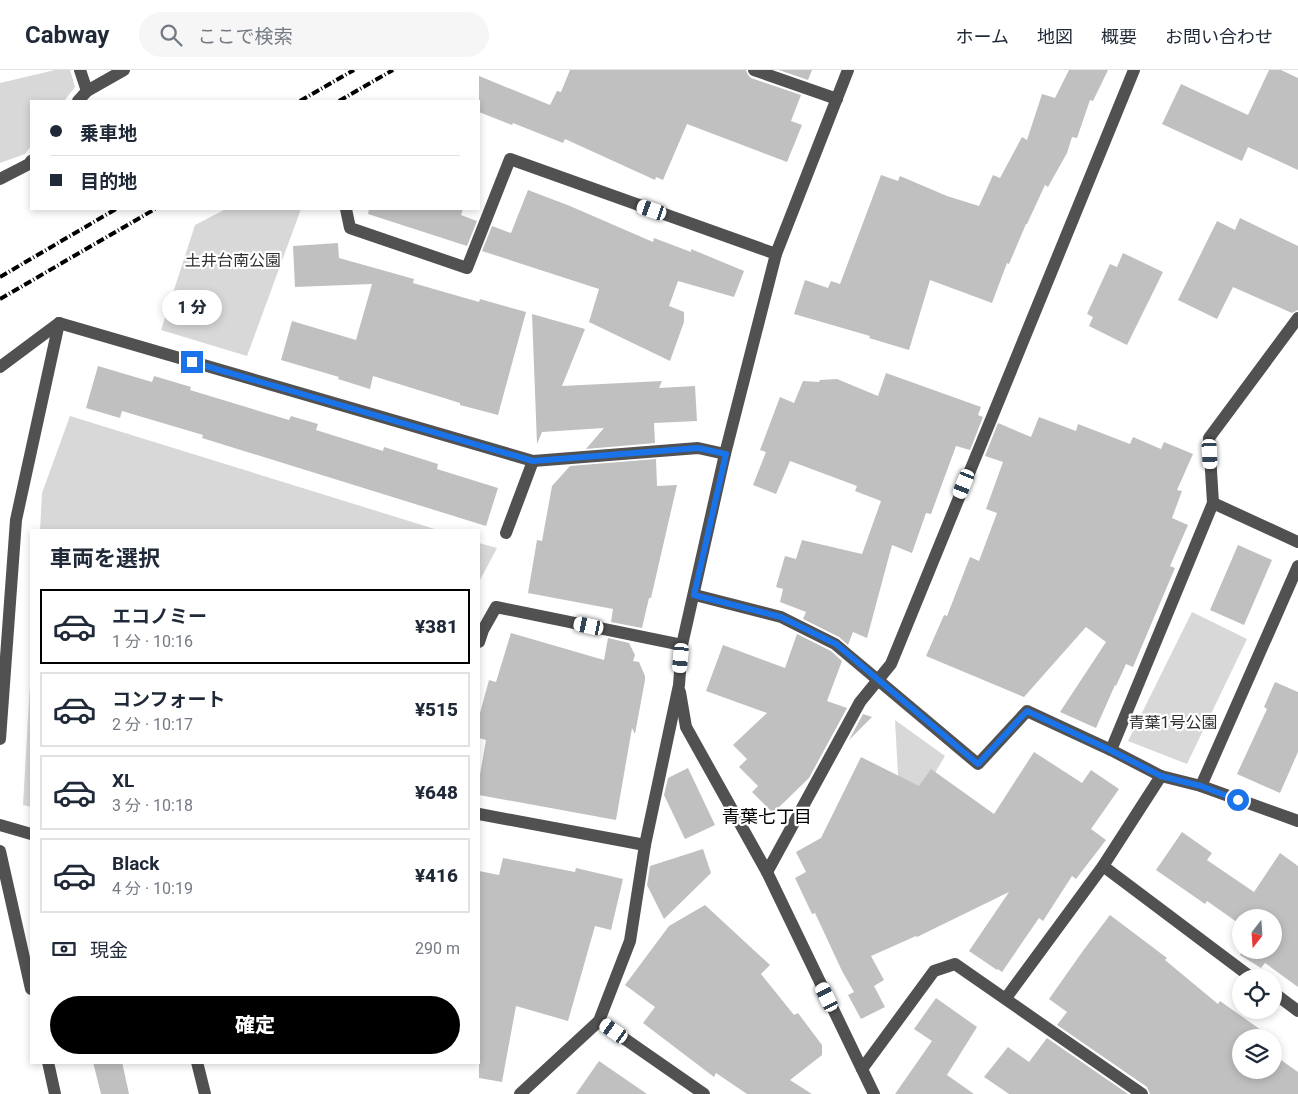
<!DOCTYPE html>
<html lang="ja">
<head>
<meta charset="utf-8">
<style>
	body { margin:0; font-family:Roboto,"Noto Sans JP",sans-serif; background:#f6f6f7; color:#1f2937; height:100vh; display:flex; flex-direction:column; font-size:19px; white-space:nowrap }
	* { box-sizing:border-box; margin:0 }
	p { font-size:16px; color:#747a83 }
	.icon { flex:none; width:28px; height:28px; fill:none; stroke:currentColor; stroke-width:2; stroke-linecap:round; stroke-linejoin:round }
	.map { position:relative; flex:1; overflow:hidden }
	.sheet { position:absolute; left:30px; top:459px; width:450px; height:535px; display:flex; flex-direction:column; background:#fff; border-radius:0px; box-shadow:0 2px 8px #0003 }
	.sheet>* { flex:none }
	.banner { position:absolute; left:30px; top:30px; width:450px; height:110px; border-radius:0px; box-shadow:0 2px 8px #0003; display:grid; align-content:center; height:110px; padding:0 20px; background:#fff }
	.needle { width:32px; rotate:197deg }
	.controls { position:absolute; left:1232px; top:839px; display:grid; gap:10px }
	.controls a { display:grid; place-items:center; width:50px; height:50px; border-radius:50%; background:#fff; box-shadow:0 2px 8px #0003; font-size:25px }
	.end { position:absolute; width:22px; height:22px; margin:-11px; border:6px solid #1a73e8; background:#fff; box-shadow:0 0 0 2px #fff }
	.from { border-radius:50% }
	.bubble { position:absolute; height:35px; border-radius:18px; background:#fff; box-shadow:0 2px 8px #0003; font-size:16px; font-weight:800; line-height:35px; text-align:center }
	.car { position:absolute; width:15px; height:30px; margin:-15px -8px; border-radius:6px; box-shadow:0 0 4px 1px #0007; background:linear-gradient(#fff 24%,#345 0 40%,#fff 0 76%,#345 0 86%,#fff 0) }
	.banner b { display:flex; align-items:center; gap:18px; height:48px; font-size:19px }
	.banner b+b { border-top:1px solid #e0e1e3 }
	.banner i { width:12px; height:12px; background:#1f2937 }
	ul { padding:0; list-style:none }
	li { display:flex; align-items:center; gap:15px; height:75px; margin:0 10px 8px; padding:0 10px; border:2px solid #e0e1e3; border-radius:0px }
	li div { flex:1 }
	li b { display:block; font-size:19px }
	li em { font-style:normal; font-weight:800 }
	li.current { border-color:#000 }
	li>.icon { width:45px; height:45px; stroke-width:1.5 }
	h2 { padding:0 20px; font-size:22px; line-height:60px }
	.pay { display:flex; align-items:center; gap:12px; height:55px; padding:0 20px; font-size:19px }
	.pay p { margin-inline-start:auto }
	.button { display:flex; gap:10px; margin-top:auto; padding:10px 20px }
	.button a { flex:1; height:58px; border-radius:30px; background:#000; color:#fff; font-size:20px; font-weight:800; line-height:58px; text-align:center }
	header { display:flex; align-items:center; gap:30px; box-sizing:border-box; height:70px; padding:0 25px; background:#fff; border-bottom:1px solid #e0e1e3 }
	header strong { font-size:24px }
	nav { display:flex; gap:28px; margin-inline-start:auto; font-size:18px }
	.search { width:350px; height:45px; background:#f6f6f7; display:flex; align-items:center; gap:12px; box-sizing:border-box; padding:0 18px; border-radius:28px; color:#747a83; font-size:19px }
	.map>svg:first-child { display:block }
</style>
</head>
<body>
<header>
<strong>Cabway</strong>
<div class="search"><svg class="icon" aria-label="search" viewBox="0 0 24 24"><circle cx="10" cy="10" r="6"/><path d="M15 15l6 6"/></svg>ここで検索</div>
<nav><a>ホーム</a><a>地図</a><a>概要</a><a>お問い合わせ</a></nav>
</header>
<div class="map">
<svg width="1298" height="1024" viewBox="0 0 1298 1024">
	<rect width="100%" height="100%" fill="#fff"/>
	<g fill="#d8d8d8">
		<path d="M55 0H70L75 17 64 31H31V76L25 84 0 93V13Z"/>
		<path d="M226 139H301L247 286 161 260 195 155Z"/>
		<path d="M70 346 438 460H40L42 423Z"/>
		<path d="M479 473 497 478 479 512Z"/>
		<path d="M1192 542 1247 569 1187 694 1128 671Z"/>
		<path d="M31 596V737L23 735Z"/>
		<path d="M895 650 945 686 901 760Z"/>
	</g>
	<g fill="#c0c0c0">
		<path d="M570 0H746L748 5 751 8 801 25 791 51 802 55 787 92 687 54 663 110 656 107 655 110 565 69 563 73 513 53 512 55 479 42V6L550 35 557 21 561 22Z"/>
		<path d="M779 0H812L808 10Z"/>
		<path d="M1069 0H1108L1093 31 1090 30 1077 68 1072 67 1067 83 1048 117 1045 115 1027 154H1026L1009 194 1007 193 992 233 930 210 909 280 869 268 870 266 794 244 805 210 828 218 831 211 840 214 881 105 898 111 900 106 947 126 979 136 993 105 1000 108 1022 67 1027 70 1042 24 1055 28Z"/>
		<path d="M1269 0H1281L1298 8V100L1248 77 1242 91 1162 54 1181 14 1248 45Z"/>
		<path d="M528 120 570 136 653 172 654 168 691 182V179L744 201 734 227 678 211 669 236 684 242V252L670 291 589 252 599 219 482 181 492 156 511 163Z"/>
		<path d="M369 139H463L461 145 477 151 467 176 368 144Z"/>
		<path d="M1240 148 1298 176V240L1292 243 1233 217 1217 249 1178 230 1217 151 1235 160Z"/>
		<path d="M338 173 339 188 414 209 413 213 479 232 480 229 526 242 498 345 460 335V333L373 306 370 319 338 309 339 307 281 290 292 251 356 270 372 214 295 217 293 176Z"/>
		<path d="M1123 183 1163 202 1127 275 1089 256 1093 247 1087 244 1110 194 1117 197Z"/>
		<path d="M532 244 585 259 562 316 662 311 659 318 695 316 697 351 654 353 655 373 586 379 604 358 542 362 537 374Z"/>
		<path d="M98 296 152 312 154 306 191 317 190 320 289 350 291 346 318 354 316 360 383 381 384 377 438 394 437 399 498 418 486 456 202 368 203 365 122 341 120 348 86 338Z"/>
		<path d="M886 303 981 337 978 345 983 347 970 380 956 376 931 444 926 443 912 483 892 475 867 568 853 562 848 575 839 567 803 549 806 542 780 532 783 519 776 517 785 486 796 489 802 470 862 484 881 431 855 421 857 416 790 391 776 424 753 415 766 382 760 380 780 327 794 333 803 311 819 312 820 310 837 309 878 326Z"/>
		<path d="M1039 347 1076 361 1078 354 1130 374 1133 367 1161 379 1164 372 1193 384 1177 420 1182 421 1172 448 1188 455 1170 496 1175 498 1133 597 1126 594 1116 616 1115 615 1096 658 1060 642 1106 572 1086 557 1024 627 926 586 944 545 947 546 970 487 979 491 997 443 986 439 1003 392 985 386 998 353 1031 367Z"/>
		<path d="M656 389 657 416 677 415 651 528H649L642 558 611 552 613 539 528 523 537 470 542 471 552 416 570 396Z"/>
		<path d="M1238 475 1272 490 1244 555 1210 540Z"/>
		<path d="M511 563 604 590 608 568 629 573 635 585 633 591 639 592 645 606V610L635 664 632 658 616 750 479 725V710L486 670 479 668V647L489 610 496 612Z"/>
		<path d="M797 564 831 581 842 591 827 631 847 638 809 708 773 743 752 722 758 716 739 697 747 689 733 675 767 643 706 621 723 575 785 598Z"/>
		<path d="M1275 612 1298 622V682L1280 723 1237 704 1267 639 1264 637Z"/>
		<path d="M863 644 872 647 849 670Z"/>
		<path d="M1034 682 1082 713 1091 700 1119 719 1091 759 1106 770 1076 809 1072 806 1043 851 1039 848 1002 902 998 899 997 900 969 881 1009 822 917 867 916 866 871 886 884 910 874 916 885 937 861 949 848 925 854 922 842 901 815 843 812 844 795 808 806 802 796 782 821 768 861 687 919 716 931 699 994 744Z"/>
		<path d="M688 698 715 755 685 769 664 725 668 708Z"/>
		<path d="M1182 762 1212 783 1207 790 1254 822 1280 783 1298 796V917L1265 893 1261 898 1240 885 1243 880H1274V848H1241V855L1207 831 1205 834 1156 800Z"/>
		<path d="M703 779 711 803 664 849 647 815 650 796Z"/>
		<path d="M503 788 575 802 576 798 623 809 611 860 595 856 568 951 516 936 502 1012 479 1008V801L499 805Z"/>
		<path d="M705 835 770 895 761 904 794 945 798 943 822 975V985L790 1010 812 1024H747L716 1003 714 1007 643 953 655 937 625 915 669 856Z"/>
		<path d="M1110 845 1167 888 1165 890 1218 934 1220 931 1261 960 1256 968H1241V1000H1274V985L1298 1002V1024H1150L1147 1017 1057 955 1067 942 1049 929 1085 878Z"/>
		<path d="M936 928 977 957 947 1005 974 1024H895L932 971 914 959Z"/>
		<path d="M1047 968 1128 1024H1009L984 1007 1008 977 1029 992Z"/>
		<path d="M599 991 647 1024H576Z"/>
		<path d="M93 992H122L129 1024H101Z"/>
	</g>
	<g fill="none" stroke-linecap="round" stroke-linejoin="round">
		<g stroke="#515151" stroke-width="12">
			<path d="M80 0 87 21"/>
			<path d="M754 0 837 29"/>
			<path d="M78 31 87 21 124 0"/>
			<path d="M0 109 29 94 31 91"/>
			<path d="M346 139 350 158 467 198 510 89 776 184"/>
			<path d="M59 253 533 391 698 378 725 384"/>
			<path d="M0 297 59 253"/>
			<path d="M1213 433 1209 368 1298 248"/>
			<path d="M506 463 533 391"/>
			<path d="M695 525 781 547 835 574 978 694 1027 641 1111 680 1161 706 1201 716 1298 751"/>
			<path d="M479 572 483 560 496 537 682 575"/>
			<path d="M680 622 686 657 767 802 874 1024"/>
			<path d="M0 669 16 450 59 253"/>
			<path d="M1111 680 1213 433 1298 472"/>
			<path d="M1201 716 1298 496"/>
			<path d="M479 744 645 775"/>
			<path d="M0 755 31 764"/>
			<path d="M0 781 31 919"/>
			<path d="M1103 796 1252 908"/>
			<path d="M767 802 860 632 891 594 1134 0"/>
			<path d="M1274 923 1298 941"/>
			<path d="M1006 928 1103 796 1161 706"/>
			<path d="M599 951 704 1024"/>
			<path d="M48 992 55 1024"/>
			<path d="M197 992 205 1024"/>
			<path d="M862 999 934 901 955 894 1142 1024"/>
			<path d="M520 1024 599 951 630 871 645 775 679 615 682 575 725 384 776 184 848 0"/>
		</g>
		<g stroke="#000" stroke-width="4" stroke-dasharray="8 2.5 1 2.5" stroke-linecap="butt">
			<path d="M300 31 354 0"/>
			<path d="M339 31 393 0"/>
			<path d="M0 207 116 139"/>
			<path d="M0 229 155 139"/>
		</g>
	</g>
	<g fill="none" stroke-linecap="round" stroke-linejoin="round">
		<path stroke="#1a73e8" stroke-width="6" d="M192 292 533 391 698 378 726 384 694 525 781 547 836 574 978 694 1027 641 1110 680 1161 706 1201 716 1238 730"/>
	</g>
	<g text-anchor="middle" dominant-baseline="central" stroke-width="4.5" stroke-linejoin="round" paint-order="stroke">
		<g font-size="16" fill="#2f2f2f" stroke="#fff">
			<text x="233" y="190">土井台南公園</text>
			<text x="1173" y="652">青葉1号公園</text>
		</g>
		<g font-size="18" fill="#000" stroke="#fff">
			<text x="767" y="746">青葉七丁目</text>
		</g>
	</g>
</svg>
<div class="controls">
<a><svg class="needle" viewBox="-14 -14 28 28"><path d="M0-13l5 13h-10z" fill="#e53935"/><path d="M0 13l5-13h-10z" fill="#747a83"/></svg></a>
<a><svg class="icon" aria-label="locate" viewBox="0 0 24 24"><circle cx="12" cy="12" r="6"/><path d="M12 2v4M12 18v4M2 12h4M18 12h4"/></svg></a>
<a><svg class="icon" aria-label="layers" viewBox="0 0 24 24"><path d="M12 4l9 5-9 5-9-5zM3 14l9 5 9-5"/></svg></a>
</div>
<i class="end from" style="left:1238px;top:730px"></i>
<i class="end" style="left:192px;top:292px"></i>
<div class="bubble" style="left:162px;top:220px;width:60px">1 分</div>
<i class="car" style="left:652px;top:140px;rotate:289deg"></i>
<i class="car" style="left:1210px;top:384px;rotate:177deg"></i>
<i class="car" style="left:964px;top:414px;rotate:202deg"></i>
<i class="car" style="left:589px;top:556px;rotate:282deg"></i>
<i class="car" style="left:681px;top:588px;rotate:185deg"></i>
<i class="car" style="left:827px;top:927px;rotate:334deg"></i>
<i class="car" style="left:614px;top:961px;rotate:305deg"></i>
<div class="banner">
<b><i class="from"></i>乗車地</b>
<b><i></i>目的地</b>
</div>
<section class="sheet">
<h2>車両を選択</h2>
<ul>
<li class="current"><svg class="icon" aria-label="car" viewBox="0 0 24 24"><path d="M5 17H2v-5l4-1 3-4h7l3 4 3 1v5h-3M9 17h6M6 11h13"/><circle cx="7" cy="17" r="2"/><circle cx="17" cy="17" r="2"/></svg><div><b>エコノミー</b><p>1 分 · 10:16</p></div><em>¥381</em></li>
<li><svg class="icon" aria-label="car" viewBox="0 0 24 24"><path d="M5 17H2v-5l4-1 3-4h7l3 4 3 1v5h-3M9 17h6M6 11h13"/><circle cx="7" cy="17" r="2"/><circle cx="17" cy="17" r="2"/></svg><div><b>コンフォート</b><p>2 分 · 10:17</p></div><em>¥515</em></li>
<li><svg class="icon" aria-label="car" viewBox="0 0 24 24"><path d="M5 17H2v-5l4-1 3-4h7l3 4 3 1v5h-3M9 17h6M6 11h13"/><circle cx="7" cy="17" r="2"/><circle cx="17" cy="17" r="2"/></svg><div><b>XL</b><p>3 分 · 10:18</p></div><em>¥648</em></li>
<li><svg class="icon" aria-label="car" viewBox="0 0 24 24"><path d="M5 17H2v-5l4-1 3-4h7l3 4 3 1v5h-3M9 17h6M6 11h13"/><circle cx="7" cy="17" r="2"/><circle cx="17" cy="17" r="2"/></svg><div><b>Black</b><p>4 分 · 10:19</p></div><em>¥416</em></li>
</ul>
<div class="pay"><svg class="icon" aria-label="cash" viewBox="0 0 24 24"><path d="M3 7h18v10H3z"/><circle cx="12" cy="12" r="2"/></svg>現金<p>290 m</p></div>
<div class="button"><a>確定</a></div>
</section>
</div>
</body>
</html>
